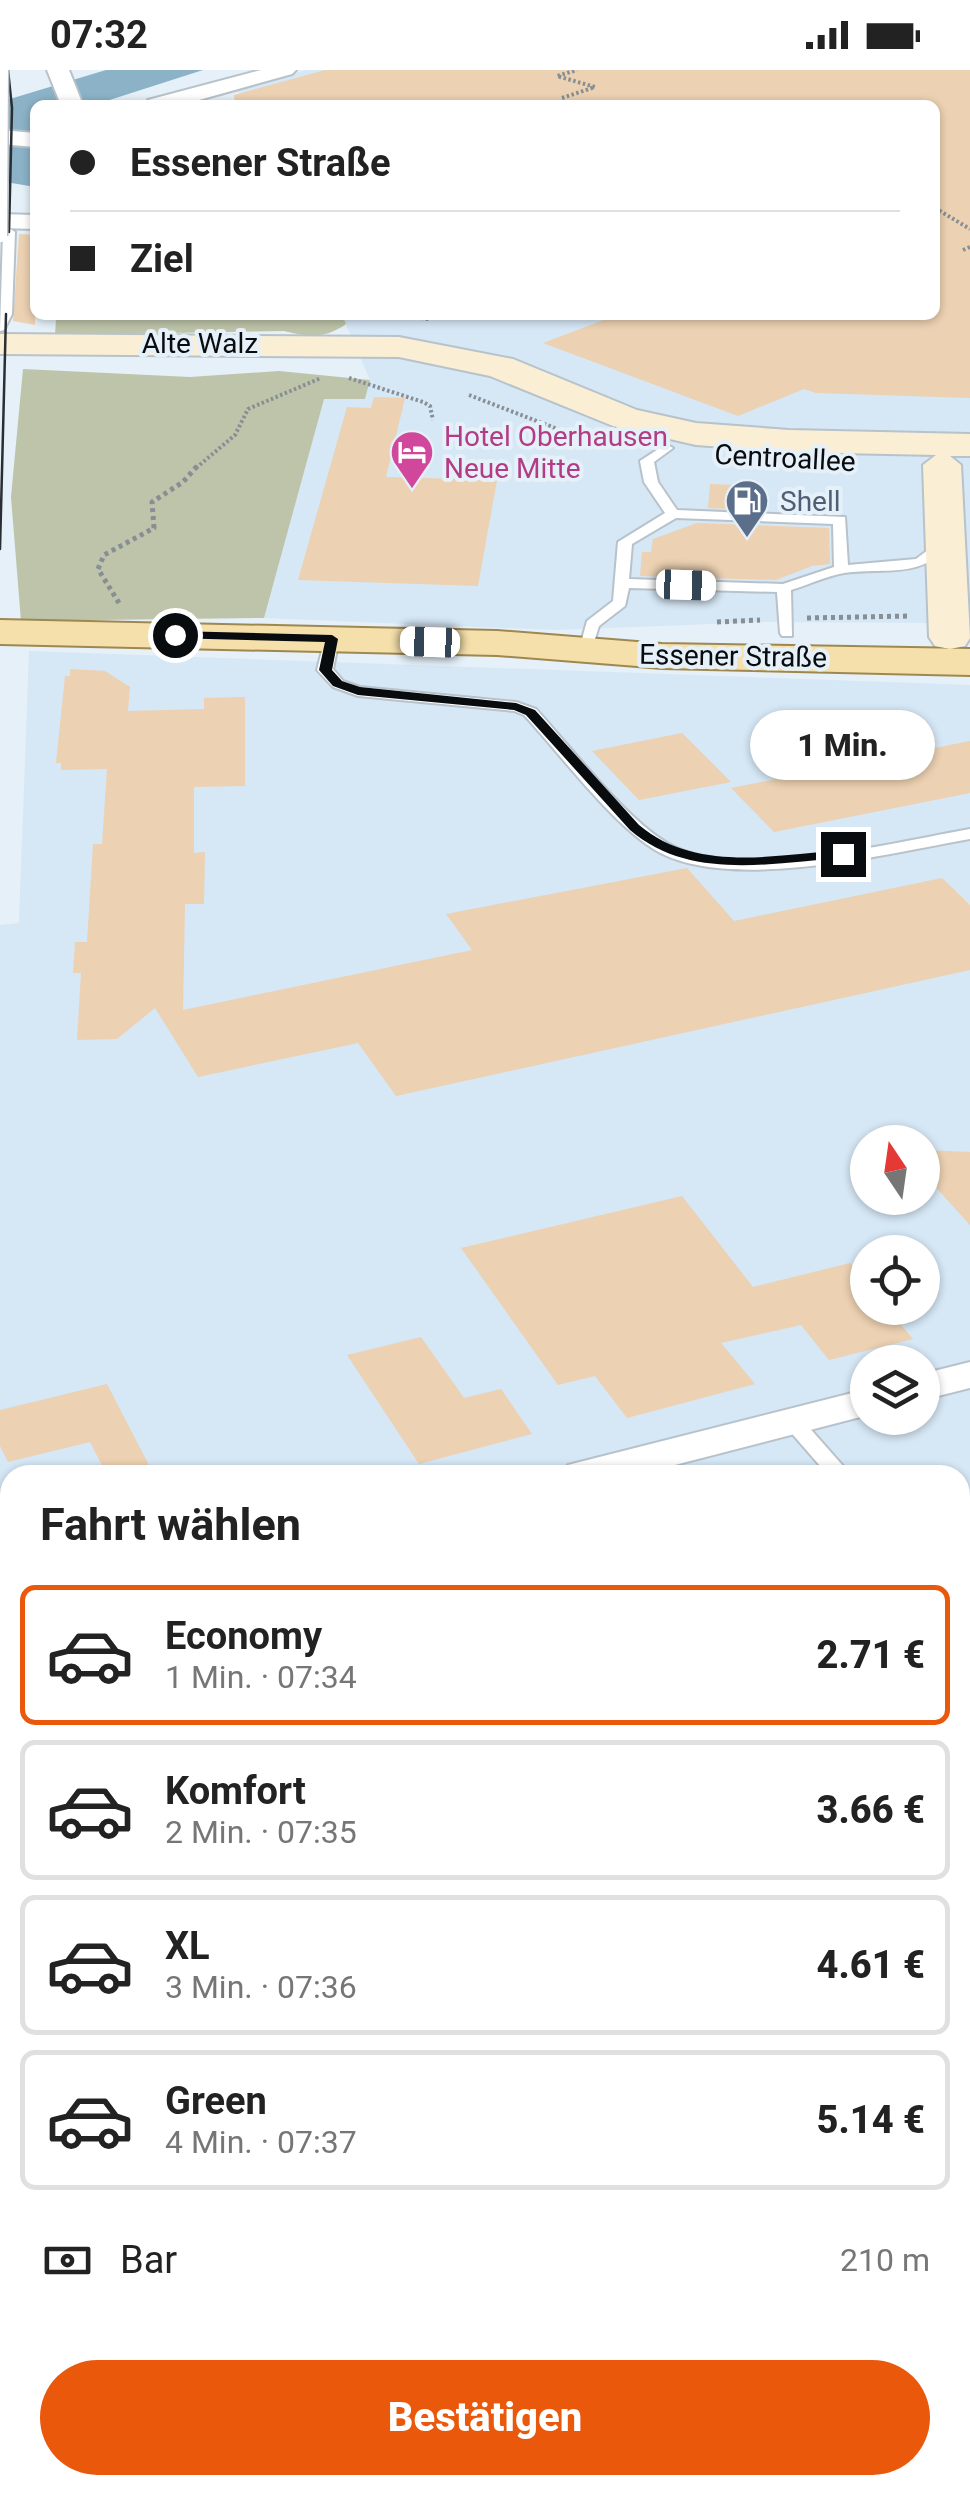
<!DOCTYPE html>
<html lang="de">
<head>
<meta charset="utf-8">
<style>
	body { margin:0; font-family:Roboto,sans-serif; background:#f2f2f2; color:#222; height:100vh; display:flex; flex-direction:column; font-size:38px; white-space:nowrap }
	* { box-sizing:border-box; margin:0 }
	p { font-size:32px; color:#767676 }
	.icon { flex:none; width:55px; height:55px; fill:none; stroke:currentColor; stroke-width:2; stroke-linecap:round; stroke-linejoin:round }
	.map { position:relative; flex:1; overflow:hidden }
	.side { position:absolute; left:0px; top:1395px; width:970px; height:1030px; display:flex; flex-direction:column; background:#fff; border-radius:30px 30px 0 0; box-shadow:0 2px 8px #0004 }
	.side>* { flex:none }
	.banner { position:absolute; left:30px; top:30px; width:910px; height:220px; border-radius:15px; box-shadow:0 2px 8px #0004; display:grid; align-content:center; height:220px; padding:0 40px; background:#fff }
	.needle { width:65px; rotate:347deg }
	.tools { position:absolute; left:850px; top:1055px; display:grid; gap:20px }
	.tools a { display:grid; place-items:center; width:90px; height:90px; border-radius:50%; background:#fff; box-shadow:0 2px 8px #0004; font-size:50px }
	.end { position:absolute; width:45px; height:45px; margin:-22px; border:12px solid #090c0f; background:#fff; box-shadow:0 0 0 5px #fff }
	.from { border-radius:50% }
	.bubble { position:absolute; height:70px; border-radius:35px; background:#fff; box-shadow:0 2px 8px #0004; font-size:32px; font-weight:800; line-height:70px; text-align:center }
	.car { position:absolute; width:30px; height:60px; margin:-30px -15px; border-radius:12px; box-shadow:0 0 8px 2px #0007; background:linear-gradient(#fff 24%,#345 0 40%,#fff 0 76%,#345 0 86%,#fff 0) }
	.banner b { display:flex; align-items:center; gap:35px; height:95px; font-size:38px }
	.banner b+b { border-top:2px solid #e0e0e0 }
	.banner i { width:25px; height:25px; background:#222 }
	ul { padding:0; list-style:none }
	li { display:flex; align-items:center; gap:30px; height:140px; margin:0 20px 15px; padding:0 20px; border:5px solid #e0e0e0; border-radius:15px }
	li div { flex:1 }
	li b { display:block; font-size:38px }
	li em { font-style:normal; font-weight:800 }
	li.active { border-color:#ea580c }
	li>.icon { width:90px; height:90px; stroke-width:1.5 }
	h2 { padding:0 40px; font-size:45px; line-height:120px }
	.pay { display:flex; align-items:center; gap:25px; height:110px; padding:0 40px; font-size:38px }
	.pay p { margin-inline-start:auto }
	.primary-button { display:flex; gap:20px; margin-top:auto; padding:20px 40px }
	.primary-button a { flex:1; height:115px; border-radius:60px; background:#ea580c; color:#fff; font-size:40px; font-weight:800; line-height:115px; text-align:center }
	.status { display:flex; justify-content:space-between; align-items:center; height:70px; padding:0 50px; background:#fff; direction:ltr }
	.status svg { height:28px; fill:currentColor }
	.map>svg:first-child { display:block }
</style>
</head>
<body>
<div class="status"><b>07:32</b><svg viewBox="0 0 49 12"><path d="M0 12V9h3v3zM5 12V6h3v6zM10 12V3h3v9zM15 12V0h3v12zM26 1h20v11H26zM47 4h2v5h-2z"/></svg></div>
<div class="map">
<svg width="970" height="2425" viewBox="0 0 970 2425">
	<rect width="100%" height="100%" fill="#e5f0f8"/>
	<g fill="#d6e7f5" fill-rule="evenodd">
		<path d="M306 0H970V553L764 552 554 560 264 548 324 328 365 329 370 310 342 245H935V35H274L235 21Z"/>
		<path d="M29 581 970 615V1945L960 1947V1405H10V2281L0 2285V855L19 853ZM868 1072H922V1128H868ZM868 1182H922V1238H868ZM868 1292H922V1348H868Z"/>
	</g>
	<g fill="#bdc4a9">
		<path d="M71 245H342L346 254C325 269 308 267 284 261L55 265 56 249Z"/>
		<path d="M23 299 190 307 279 301 370 310 365 329H324L264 548 21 551 11 427Z"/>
		<path d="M10 2281V2415H90L64 2425H0V2285Z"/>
	</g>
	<path fill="#8bb2c6" d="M106 0H203L94 35H35V117L0 111V32Z"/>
	<g fill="#ecd1b2">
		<path d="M325 0H970V328L816 323 804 319 738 346 543 273 617 245H935V35H235L234 25Z"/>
		<path d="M19 164 35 165V255L13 251Z"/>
		<path d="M374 327 405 328 386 407 497 410 478 516 298 510 347 337 371 338Z"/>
		<path d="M710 414 759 416 758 440 708 438Z"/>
		<path d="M697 453 829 458 830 494 812 496 776 510 640 506 642 482H651L653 469Z"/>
		<path d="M70 599 105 601 130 617 128 641 204 639V628L245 627V716L194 717V783L205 782 204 834H185L183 940 472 880 446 844 687 798 734 851 942 808 970 835V900L396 1026 358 973 198 1007 155 938 117 969 77 970 81 903H73L75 872H87L93 774H102L107 699 61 700V693H56L65 606H70Z"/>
		<path d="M682 663 731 712 639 730 592 681Z"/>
		<path d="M970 671V723L774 762 731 718Z"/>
		<path d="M922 1080 970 1082V1155L922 1102Z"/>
		<path d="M682 1126 753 1217 850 1193 868 1214V1238H887L913 1269 829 1290 801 1255 721 1273 755 1314 627 1348 595 1306 558 1315 461 1178Z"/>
		<path d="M421 1267 464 1328 501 1319 532 1364 419 1394 347 1285Z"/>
		<path d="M107 1314 154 1405H107L90 1372 8 1392 0 1376V1340Z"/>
	</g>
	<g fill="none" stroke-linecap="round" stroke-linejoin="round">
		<g stroke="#b8c2ca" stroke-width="4">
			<g id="lane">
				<path d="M9 158 15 162 12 244 4 260 0 261 3 162Z"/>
				<path d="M666 374 673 378 654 392 658 412 677 440 845 447 848 495 916 489 941 470 953 473C918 510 889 497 844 503 826 506 808 515 791 520L792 566H782L780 563 777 522 629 518 625 536 599 556 594 572H584L582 569 587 551 613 531 618 472 665 443 644 412 640 391ZM676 448 833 454 834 497 783 514 629 509 632 474Z"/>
				<path d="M332 565 339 569 333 599 343 611 360 617 516 632 536 639C571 677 626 750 669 774 734 812 896 772 970 759V769C889 783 724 825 652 778 610 751 560 684 524 645L514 641 358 626 333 617 317 600 325 569Z"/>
				<path d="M792 1344 799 1346 851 1405H828L781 1351Z"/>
				<path d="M960 1567 970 1572V1595L960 1590Z"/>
				<path d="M10 1850V1889L0 1892V1855Z"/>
			</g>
		</g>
		<g stroke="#b8c2ca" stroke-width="4">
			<g id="street">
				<path d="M47 0H69L83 35H61Z"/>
				<path d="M261 0H296L292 4 181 35H145L148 30Z"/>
				<path d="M0 60 35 63V77L0 74Z"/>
				<path d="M0 144 35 145V159L0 158Z"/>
				<path d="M970 1292V1318L922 1330V1304Z"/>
				<path d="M868 1319V1345L636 1405H562L568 1395Z"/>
				<path d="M10 1539V1569L0 1571V1541Z"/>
				<path d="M960 2058 970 2061V2114L960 2111Z"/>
			</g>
		</g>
		<g stroke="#b8c2ca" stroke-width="4">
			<path id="secondary" d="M0 264 399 267 513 289 637 340 696 353 789 360 970 364V386H950L961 395 970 568 965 576 950 579 935 576 929 567 923 395 936 385 789 382 696 375 613 356 490 306 399 287 0 284Z"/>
		</g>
		<g stroke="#9e8850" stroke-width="4">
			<path id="primary" d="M0 550 497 561 662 574 970 579V605L662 598 497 585 0 574Z"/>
		</g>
		<g stroke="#878f95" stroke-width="4" stroke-dasharray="2.5 2.5" stroke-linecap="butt">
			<path d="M562 28 595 17 557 6 577 0"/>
			<path d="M935 138 970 159"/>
			<path d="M963 180 970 177"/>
			<path d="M411 247 429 249"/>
			<path d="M349 308 423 332 430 336 433 350"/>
			<path d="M469 325 607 378"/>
			<path d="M196 398 235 365 248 339 321 308"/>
		</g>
		<g stroke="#878f95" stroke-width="5" stroke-dasharray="4 4" stroke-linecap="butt">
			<path d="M119 533 98 499 104 485 154 458 152 432 183 412 198 395"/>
			<path d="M807 548 910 546"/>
			<path d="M717 552 760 550"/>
		</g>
		<g stroke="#878f95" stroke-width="8" stroke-dasharray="6 6" stroke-linecap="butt">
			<path d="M0 1778 10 1723"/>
			<path d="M98 2425 124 2415"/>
		</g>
		<use href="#lane" fill="#fff" fill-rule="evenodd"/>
		<use href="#street" fill="#fff" fill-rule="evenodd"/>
		<use href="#secondary" fill="#faefd5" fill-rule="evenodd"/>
		<use href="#primary" fill="#f5dfab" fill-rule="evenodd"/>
		<g stroke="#2a2e32" stroke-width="2.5">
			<path d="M8 0 12 38 9 162"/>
			<path d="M0 479 6 244"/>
		</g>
		<g stroke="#2a2e32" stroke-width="10">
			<path d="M960 1841 970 1839"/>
			<path d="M960 1865 970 1862"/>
			<path d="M960 1900 970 1897"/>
			<path d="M960 1925 970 1922"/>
			<path d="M0 2112 10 2109"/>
			<path d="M0 2138 10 2135"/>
			<path d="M0 2187 10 2184"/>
			<path d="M0 2214 10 2211"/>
		</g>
		<g stroke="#b8c2ca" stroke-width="15" stroke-linecap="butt">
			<path id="lane-bridge" d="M1 166 2 0"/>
		</g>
		<use href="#lane-bridge" stroke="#fff" stroke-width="12"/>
	</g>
	<path fill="#090c0f" d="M175 561 332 565 338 569 332 600 342 611 360 617 516 633 535 640 639 755C696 803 774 785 843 780L850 784 843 788C771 793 689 811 630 760L526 645 514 640 358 625 333 616 319 600 325 572 171 568Z"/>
	<defs>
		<g id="hotel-pin" transform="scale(2.25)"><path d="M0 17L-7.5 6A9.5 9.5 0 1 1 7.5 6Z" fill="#d1479c" stroke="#e5f0f8"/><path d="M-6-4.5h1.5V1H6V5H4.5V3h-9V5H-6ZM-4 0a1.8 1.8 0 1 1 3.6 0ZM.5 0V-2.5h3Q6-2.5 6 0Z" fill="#fff"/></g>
		<g id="fuel-pin" transform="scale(2.25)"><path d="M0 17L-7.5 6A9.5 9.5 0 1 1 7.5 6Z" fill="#5c6f8a" stroke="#e5f0f8"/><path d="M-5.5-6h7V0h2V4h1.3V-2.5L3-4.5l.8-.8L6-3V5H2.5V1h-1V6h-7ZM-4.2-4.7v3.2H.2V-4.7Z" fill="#fff"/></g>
	</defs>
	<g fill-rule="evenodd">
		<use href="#hotel-pin" x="412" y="382"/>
		<use href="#fuel-pin" x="747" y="431"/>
	</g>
	<g text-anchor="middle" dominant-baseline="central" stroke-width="8" stroke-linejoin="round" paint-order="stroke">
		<g font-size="28" fill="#090c0f" stroke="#e5f0f8">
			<text x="200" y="273">Alte Walz</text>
			<text transform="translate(785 388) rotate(3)">Centroallee</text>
			<text transform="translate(733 586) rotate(1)">Essener Straße</text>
		</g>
		<g font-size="28" fill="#b23c85" stroke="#e5f0f8" text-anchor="start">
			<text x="444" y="366">Hotel Oberhausen<tspan x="444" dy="32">Neue Mitte</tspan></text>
		</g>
		<g font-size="28" fill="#4e5e75" stroke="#e5f0f8" text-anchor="start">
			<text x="780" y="431">Shell</text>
		</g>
	</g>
</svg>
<div class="tools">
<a><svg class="needle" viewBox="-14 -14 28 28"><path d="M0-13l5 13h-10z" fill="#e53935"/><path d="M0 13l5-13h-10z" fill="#767676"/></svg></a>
<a><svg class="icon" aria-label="locate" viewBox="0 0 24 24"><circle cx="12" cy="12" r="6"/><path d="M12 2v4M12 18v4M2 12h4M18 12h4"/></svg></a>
<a><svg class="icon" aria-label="layers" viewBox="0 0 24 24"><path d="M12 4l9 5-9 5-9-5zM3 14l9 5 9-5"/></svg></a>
</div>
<i class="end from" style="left:175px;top:565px"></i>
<i class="end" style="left:843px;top:784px"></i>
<div class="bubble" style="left:750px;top:640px;width:185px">1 Min.</div>
<i class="car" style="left:686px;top:515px;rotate:92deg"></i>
<i class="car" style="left:430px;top:572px;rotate:272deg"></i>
<div class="banner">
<b><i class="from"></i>Essener Straße</b>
<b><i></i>Ziel</b>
</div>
<section class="side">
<h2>Fahrt wählen</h2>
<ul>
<li class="active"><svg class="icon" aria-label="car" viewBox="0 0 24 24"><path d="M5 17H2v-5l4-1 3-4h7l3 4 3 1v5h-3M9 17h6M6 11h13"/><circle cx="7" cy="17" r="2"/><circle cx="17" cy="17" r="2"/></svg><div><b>Economy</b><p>1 Min. · 07:34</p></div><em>2.71 €</em></li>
<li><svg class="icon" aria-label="car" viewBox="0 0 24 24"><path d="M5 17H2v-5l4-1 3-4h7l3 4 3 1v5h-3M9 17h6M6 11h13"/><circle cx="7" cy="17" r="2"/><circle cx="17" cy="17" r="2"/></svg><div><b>Komfort</b><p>2 Min. · 07:35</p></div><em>3.66 €</em></li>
<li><svg class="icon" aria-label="car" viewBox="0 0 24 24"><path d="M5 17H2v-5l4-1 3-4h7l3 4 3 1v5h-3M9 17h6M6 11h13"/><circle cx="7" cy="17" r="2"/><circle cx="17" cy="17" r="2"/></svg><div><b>XL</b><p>3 Min. · 07:36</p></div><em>4.61 €</em></li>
<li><svg class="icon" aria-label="car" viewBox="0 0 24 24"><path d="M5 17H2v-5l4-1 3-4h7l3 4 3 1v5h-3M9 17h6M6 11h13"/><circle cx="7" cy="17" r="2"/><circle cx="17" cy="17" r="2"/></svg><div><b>Green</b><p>4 Min. · 07:37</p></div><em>5.14 €</em></li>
</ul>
<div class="pay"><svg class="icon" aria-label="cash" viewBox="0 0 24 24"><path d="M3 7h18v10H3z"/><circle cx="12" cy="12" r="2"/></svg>Bar<p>210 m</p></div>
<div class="primary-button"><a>Bestätigen</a></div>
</section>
</div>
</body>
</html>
